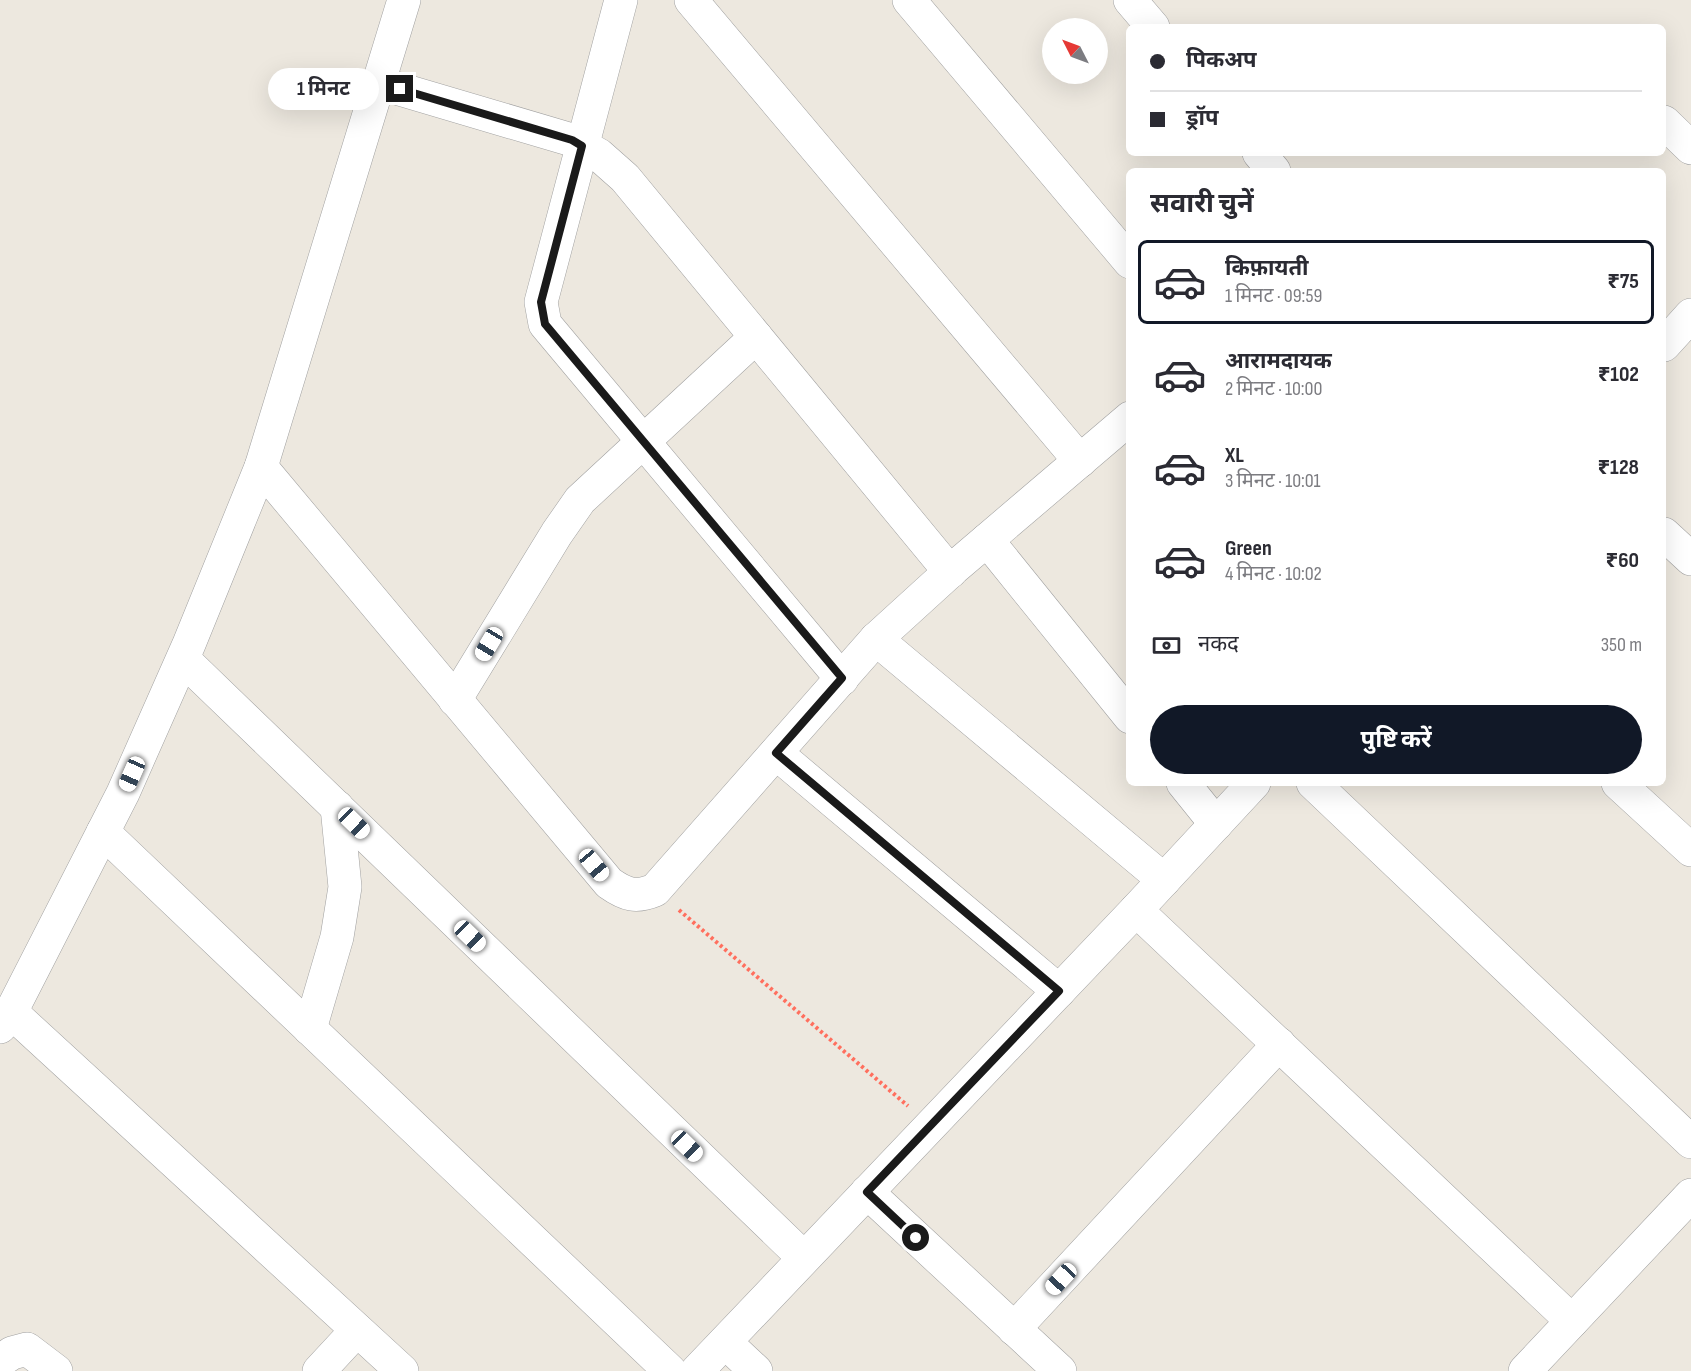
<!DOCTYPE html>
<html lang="hi">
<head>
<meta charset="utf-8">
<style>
	body { margin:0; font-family:"Sofia Sans Condensed","Noto Sans Devanagari",sans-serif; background:#f7f7f7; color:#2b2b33; height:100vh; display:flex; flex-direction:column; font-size:22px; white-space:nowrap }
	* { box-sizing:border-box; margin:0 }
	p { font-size:20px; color:#7c7c81 }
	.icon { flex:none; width:33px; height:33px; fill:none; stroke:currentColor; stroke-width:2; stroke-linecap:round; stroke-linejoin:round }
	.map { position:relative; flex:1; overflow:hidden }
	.side { position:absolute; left:1126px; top:168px; width:540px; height:618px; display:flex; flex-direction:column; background:#fff; border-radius:9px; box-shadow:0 6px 24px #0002 }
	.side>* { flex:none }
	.hud { position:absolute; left:1126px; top:24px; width:540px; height:132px; border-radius:9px; box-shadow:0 6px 24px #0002; display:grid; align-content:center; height:132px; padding:0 24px; background:#fff }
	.needle { width:39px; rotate:312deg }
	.fabs { position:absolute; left:1042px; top:18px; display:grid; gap:12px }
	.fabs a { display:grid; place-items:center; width:66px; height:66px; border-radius:50%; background:#fff; box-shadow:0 6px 24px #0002; font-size:30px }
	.end { position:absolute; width:27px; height:27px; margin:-14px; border:8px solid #1a1a1a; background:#fff; box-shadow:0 0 0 3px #fff }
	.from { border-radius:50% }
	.bubble { position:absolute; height:42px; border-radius:21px; background:#fff; box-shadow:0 6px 24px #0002; font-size:20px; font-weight:700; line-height:42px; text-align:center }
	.car { position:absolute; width:18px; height:36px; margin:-18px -9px; border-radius:8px; box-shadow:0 0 4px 2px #0007; background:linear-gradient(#fff 24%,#345 0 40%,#fff 0 76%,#345 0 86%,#fff 0) }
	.hud b { display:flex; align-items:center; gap:21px; height:57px; font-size:22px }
	.hud b+b { border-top:2px solid #e1e1e2 }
	.hud i { width:15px; height:15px; background:#2b2b33 }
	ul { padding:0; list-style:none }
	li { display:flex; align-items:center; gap:18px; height:84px; margin:0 12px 9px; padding:0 12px; border:3px solid transparent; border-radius:9px }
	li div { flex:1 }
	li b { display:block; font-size:22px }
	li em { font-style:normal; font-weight:700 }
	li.current { border-color:#111827 }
	li>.icon { width:54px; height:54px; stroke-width:1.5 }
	h2 { padding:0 24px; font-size:27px; line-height:72px }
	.pay { display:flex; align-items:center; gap:15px; height:66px; padding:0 24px; font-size:22px }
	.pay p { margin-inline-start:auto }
	.cta { display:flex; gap:12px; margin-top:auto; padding:12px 24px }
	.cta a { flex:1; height:69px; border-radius:36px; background:#111827; color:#fff; font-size:24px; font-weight:700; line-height:69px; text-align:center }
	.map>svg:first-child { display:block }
</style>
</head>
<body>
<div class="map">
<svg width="1691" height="1371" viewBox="0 0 1691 1371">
	<rect width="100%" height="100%" fill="#ede8df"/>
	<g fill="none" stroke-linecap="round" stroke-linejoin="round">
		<g stroke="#a1a1a1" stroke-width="34">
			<g id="minor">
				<path d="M621 0 541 302 545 324 842 679"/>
				<path d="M691 0 1080 461"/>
				<path d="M909 0 1130 262"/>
				<path d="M1130 0 1153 27"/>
				<path d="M379 83 572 140 599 155 625 178 950 572"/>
				<path d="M1664 122 1691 148"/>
				<path d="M1259 153 1274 171"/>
				<path d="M1664 345 1691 315"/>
				<path d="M261 467 609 883C626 895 636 898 655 890L876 639 954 568 1130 418"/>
				<path d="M1664 534 1691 559"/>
				<path d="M987 540 1130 717"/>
				<path d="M876 639 1164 880"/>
				<path d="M183 659 804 1258"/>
				<path d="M455 700 557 533 580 500 756 337"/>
				<path d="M776 753 1059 991"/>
				<path d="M1183 783 1216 824"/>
				<path d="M1313 783 1691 1142"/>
				<path d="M1618 783 1691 850"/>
				<path d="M103 832 670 1371"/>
				<path d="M1136 910 1572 1321"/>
				<path d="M11 1012 402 1371"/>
				<path d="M310 1029 337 937 345 887 337 807"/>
				<path d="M867 1192 1060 1371"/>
				<path d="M1014 1329 1279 1044"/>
				<path d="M725 1342 756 1371"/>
				<path d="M0 1361 12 1353 27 1349 56 1371"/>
				<path d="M319 1371 357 1330"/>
				<path d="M697 1371 1136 910 1254 783"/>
				<path d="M1525 1371 1691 1195"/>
			</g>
		</g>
		<g stroke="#a1a1a1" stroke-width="34">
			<path id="tertiary" d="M0 1027 11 1012 123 793 189 644 261 467 404 0"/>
		</g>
		<path stroke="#ff6f5e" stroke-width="4" stroke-dasharray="3 3" stroke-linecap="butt" d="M679 910 908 1106"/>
		<use href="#minor" stroke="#fff" stroke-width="33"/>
		<use href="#tertiary" stroke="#fff" stroke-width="33"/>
	</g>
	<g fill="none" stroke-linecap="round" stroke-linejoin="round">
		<path stroke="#1a1a1a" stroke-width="8" d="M400 89 572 140 582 146 541 302 545 324 842 678 776 753 1059 991 867 1192 916 1238"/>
	</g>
</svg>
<div class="fabs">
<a><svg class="needle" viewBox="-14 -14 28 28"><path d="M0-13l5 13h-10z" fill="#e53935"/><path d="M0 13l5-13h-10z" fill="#7c7c81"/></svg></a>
</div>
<i class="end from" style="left:916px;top:1238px"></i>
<i class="end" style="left:400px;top:89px"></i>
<div class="bubble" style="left:268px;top:68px;width:111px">1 मिनट</div>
<i class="car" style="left:489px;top:644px;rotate:211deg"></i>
<i class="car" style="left:132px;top:774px;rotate:204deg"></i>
<i class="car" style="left:354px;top:823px;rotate:134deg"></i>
<i class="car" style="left:594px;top:865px;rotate:140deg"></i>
<i class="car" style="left:470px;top:936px;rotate:134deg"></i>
<i class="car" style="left:687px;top:1146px;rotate:134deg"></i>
<i class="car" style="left:1061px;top:1279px;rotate:223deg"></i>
<div class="hud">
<b><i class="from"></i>पिकअप</b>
<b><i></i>ड्रॉप</b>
</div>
<section class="side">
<h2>सवारी चुनें</h2>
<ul>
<li class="current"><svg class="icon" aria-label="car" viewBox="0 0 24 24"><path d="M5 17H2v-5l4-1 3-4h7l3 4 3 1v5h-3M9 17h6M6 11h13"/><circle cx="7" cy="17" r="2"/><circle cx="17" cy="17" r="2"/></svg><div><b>किफ़ायती</b><p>1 मिनट · 09:59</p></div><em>₹75</em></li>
<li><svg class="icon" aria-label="car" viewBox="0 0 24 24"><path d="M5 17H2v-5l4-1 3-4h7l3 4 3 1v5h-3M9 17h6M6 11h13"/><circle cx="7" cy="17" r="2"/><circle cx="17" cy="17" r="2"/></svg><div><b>आरामदायक</b><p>2 मिनट · 10:00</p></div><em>₹102</em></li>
<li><svg class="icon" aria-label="car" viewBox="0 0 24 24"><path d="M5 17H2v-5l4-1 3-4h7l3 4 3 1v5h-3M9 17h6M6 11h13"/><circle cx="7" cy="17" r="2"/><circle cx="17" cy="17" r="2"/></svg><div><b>XL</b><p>3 मिनट · 10:01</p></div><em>₹128</em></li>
<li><svg class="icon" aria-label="car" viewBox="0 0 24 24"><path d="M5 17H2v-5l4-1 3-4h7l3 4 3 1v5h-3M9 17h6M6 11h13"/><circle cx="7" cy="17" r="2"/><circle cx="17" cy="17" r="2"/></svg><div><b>Green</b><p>4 मिनट · 10:02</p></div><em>₹60</em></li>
</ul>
<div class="pay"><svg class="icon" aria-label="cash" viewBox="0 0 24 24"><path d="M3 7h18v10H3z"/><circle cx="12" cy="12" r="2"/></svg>नकद<p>350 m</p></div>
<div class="cta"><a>पुष्टि करें</a></div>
</section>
</div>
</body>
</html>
